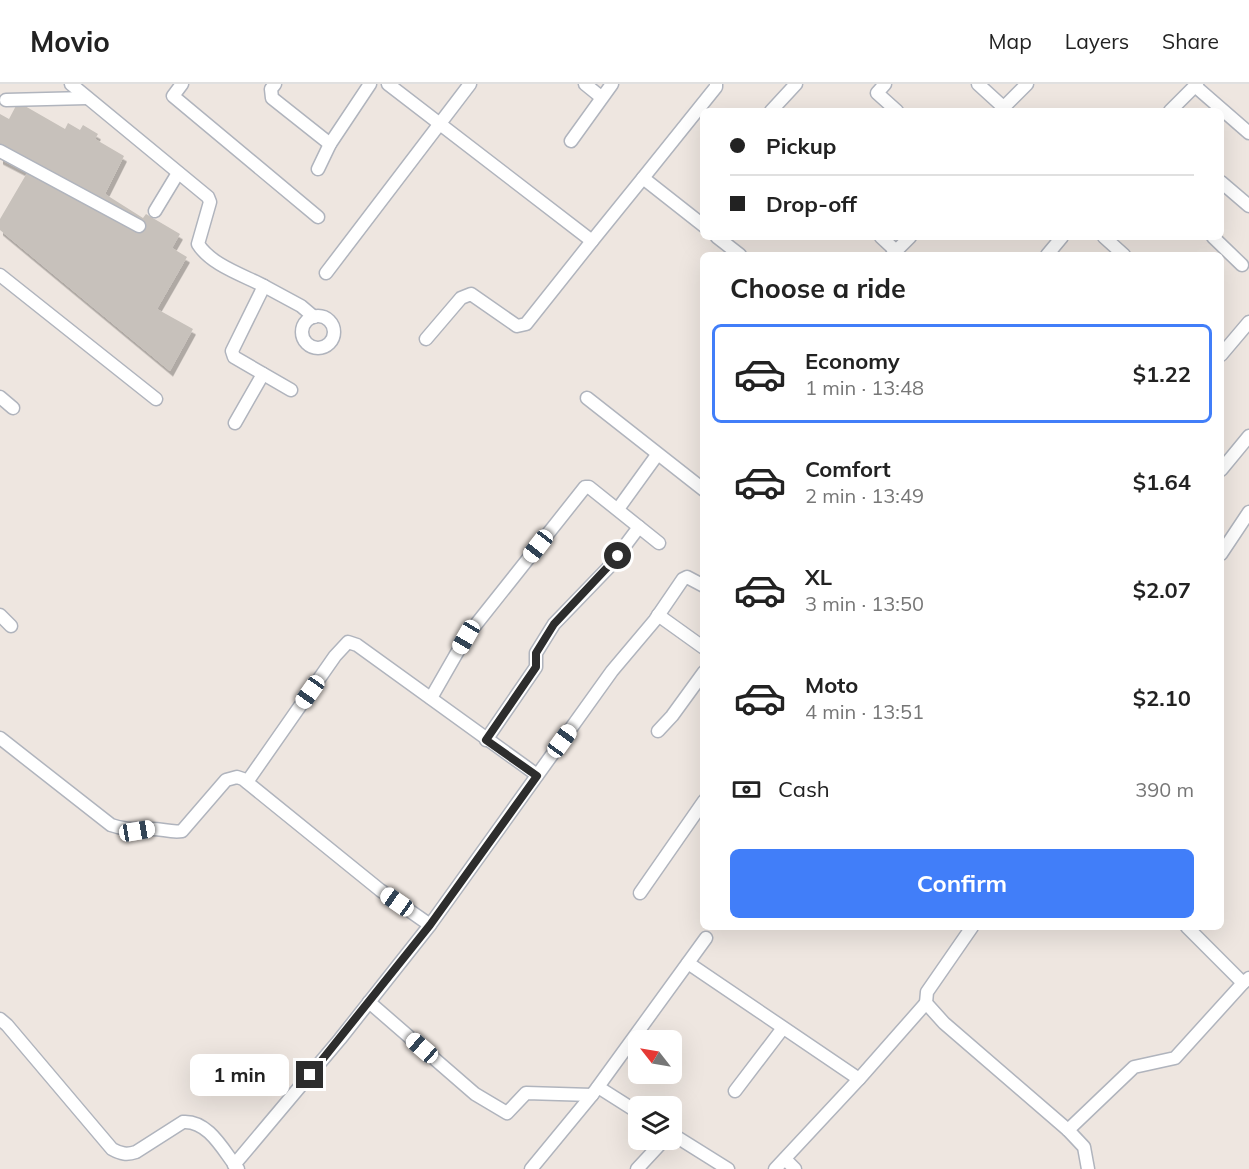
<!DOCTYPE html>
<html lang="en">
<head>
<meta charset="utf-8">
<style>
	body { margin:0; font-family:Mulish,sans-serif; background:#f2f2f2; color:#222; height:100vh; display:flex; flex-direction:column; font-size:22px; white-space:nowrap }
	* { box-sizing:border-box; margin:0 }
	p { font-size:20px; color:#767676 }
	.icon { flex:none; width:33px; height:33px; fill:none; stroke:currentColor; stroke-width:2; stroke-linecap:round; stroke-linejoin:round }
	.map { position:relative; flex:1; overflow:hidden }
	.panel { position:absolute; left:700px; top:168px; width:524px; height:678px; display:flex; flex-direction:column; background:#fff; border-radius:9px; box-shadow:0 6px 24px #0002 }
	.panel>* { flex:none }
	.top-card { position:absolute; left:700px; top:24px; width:524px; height:132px; border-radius:9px; box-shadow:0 6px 24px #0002; display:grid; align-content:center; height:132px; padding:0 30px; background:#fff }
	.needle { width:39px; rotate:301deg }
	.buttons { position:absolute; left:628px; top:946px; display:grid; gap:12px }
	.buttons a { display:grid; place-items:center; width:54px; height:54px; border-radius:9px; background:#fff; box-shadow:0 6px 24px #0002; font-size:30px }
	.end { position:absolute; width:27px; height:27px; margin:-14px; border:8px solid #2d2d2d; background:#fff; box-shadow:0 0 0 3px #fff }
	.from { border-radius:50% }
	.bubble { position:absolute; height:42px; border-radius:9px; background:#fff; box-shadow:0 6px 24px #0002; font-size:20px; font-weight:700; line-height:42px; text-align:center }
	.car { position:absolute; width:18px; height:36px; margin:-18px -9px; border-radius:8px; box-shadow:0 0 4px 2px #0007; background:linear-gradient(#fff 24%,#345 0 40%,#fff 0 76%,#345 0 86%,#fff 0) }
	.top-card b { display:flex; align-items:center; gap:21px; height:57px; font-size:22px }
	.top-card b+b { border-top:2px solid #e0e0e0 }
	.top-card i { width:15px; height:15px; background:#222 }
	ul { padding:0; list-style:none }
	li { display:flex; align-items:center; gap:18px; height:99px; margin:0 12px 9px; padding:0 18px; border:3px solid transparent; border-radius:9px }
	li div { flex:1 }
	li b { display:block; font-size:22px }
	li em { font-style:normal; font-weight:700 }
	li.active { border-color:#417ef9 }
	li>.icon { width:54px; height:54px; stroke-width:1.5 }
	h2 { padding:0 30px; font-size:27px; line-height:72px }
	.pay { display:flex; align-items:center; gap:15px; height:66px; padding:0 30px; font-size:22px }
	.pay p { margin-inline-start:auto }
	.button { display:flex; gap:12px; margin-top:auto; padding:12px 30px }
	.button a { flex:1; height:69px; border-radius:9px; background:#417ef9; color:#fff; font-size:24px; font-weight:700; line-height:69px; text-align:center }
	header { display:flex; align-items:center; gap:36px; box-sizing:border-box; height:84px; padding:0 30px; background:#fff; border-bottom:2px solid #e0e0e0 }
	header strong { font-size:28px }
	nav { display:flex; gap:33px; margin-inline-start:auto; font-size:21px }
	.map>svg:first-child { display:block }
</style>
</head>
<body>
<header>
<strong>Movio</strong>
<nav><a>Map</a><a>Layers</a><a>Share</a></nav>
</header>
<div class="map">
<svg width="1249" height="1085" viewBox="0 0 1249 1085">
	<defs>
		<filter id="shadow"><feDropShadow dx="3" dy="5.5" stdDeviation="0" flood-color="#0004"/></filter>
	</defs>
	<rect width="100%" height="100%" fill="#eee6e0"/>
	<path fill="#c7c1bb" filter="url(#shadow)" d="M18 18 65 45 68 39 80 46 83 41 98 50 95 55 124 72 105 110 143 134 146 130 180 150 172 164 187 173 157 225 193 245 170 287 0 146V135L27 89 0 75V30L9 35Z"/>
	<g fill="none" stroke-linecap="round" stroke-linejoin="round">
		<g stroke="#b0b4bd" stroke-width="15">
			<g id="minor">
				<path d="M71 0 208 113 210 118 198 160C211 181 243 191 264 202L232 267 234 273 291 306"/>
				<path d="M182 0 173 12 318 133"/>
				<path d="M275 0 271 5 272 14 330 60"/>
				<path d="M388 0 592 157 643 94 704 142"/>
				<path d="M585 0 601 13"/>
				<path d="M885 0 877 9 897 27"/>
				<path d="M978 0 1001 21H1006L1027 0"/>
				<path d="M1195 2 1249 49"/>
				<path d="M6 16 87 14"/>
				<path d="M771 27 796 0"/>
				<path d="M1170 27 1197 0"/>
				<path d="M571 57 612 0"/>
				<path d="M0 67 139 142"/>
				<path d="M318 85 330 60 370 0"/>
				<path d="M643 94 716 3V0"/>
				<path d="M1221 98 1249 122"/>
				<path d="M155 127 178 89"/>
				<path d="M717 153 740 171"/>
				<path d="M881 153 896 167"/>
				<path d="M1104 153 1124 171"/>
				<path d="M1213 153 1242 181"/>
				<path d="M892 171 910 153"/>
				<path d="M1047 171 1062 153"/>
				<path d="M326 189 470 0"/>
				<path d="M0 191 156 315"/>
				<path d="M264 202 301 222 314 233"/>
				<circle cx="318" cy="248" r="16"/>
				<path d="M426 255 461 214 471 210 517 242 526 240 592 157"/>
				<path d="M1221 271 1249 238"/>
				<path d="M0 313 13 324"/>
				<path d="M587 314 704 406"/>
				<path d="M235 339 263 290"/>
				<path d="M1221 386 1249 352"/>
				<path d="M618 425 657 371"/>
				<path d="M1221 470 1249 428"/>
				<path d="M0 531 11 542"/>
				<path d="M658 531 704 564"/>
				<path d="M431 614 466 553 585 403H589L659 459"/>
				<path d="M658 647 672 632 704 588"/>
				<path d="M0 654 111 741C125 746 135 745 149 745 161 744 170 749 182 747L226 696 237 693 243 695 380 806 430 841"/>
				<path d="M486 656 536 583V569L554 540 609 483 639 443"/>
				<path d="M247 698 335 572 348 558 357 561 537 691"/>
				<path d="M640 809 704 717"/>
				<path d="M972 843 927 908 926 919 944 939 1068 1046 1084 1063 1088 1085"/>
				<path d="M1187 843 1243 899 1249 894"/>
				<path d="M688 879 859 995"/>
				<path d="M369 918 475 1010 507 1029 526 1009 592 1011 706 854"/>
				<path d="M0 935 7 941 112 1065C121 1070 127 1071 136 1068L183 1038C209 1036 224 1068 238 1085"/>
				<path d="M598 1003 639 1029"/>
				<path d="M735 1007 783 944"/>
				<path d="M1068 1046 1134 983 1175 974 1243 899"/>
				<path d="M672 1050 728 1085"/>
				<path d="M785 1075 795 1085"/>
				<path d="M234 1081 340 955 430 841 612 587 655 536 683 495 687 493 704 502"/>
				<path d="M531 1085 592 1011"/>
				<path d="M637 1085 664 1056"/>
				<path d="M775 1085 859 995 926 919"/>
			</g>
		</g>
		<use href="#minor" stroke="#fff" stroke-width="12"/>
	</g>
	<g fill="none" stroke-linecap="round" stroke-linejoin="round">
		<path stroke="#2d2d2d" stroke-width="8" d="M310 991 430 841 537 692 486 656 536 583V569L554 540 618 472"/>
	</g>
</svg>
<div class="buttons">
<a><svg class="needle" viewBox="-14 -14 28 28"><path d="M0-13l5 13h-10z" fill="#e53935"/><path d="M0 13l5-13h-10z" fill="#767676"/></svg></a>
<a><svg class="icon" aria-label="layers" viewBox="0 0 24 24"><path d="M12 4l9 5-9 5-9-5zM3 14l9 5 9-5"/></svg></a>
</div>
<i class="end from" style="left:618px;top:472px"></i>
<i class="end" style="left:310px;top:991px"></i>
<div class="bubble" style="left:190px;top:970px;width:99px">1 min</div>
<i class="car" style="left:538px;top:462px;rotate:218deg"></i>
<i class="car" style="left:466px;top:553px;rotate:210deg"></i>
<i class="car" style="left:310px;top:608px;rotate:215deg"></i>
<i class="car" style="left:562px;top:657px;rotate:36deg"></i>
<i class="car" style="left:137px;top:747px;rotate:80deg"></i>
<i class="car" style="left:397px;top:818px;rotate:305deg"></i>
<i class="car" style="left:422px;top:964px;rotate:311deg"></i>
<div class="top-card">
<b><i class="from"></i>Pickup</b>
<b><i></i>Drop-off</b>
</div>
<section class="panel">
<h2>Choose a ride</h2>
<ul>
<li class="active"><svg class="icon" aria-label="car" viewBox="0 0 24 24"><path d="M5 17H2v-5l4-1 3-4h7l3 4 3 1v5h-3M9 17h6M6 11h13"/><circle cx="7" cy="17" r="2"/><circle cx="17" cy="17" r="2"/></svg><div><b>Economy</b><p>1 min · 13:48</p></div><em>$1.22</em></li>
<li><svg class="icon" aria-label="car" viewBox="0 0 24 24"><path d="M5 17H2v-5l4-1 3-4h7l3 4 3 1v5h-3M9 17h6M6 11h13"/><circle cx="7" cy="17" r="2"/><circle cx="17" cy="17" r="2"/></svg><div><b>Comfort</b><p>2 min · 13:49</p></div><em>$1.64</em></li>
<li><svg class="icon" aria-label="car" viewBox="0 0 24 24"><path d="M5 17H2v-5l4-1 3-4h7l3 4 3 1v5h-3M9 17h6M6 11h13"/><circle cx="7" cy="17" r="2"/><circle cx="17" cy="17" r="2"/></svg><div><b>XL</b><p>3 min · 13:50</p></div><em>$2.07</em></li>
<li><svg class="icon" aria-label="car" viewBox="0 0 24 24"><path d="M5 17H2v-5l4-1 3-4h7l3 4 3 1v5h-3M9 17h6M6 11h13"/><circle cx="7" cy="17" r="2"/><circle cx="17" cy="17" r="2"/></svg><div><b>Moto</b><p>4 min · 13:51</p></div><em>$2.10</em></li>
</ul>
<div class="pay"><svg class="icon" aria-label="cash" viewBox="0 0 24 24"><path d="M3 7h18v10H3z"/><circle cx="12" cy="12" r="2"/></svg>Cash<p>390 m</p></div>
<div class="button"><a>Confirm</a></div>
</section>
</div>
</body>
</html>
